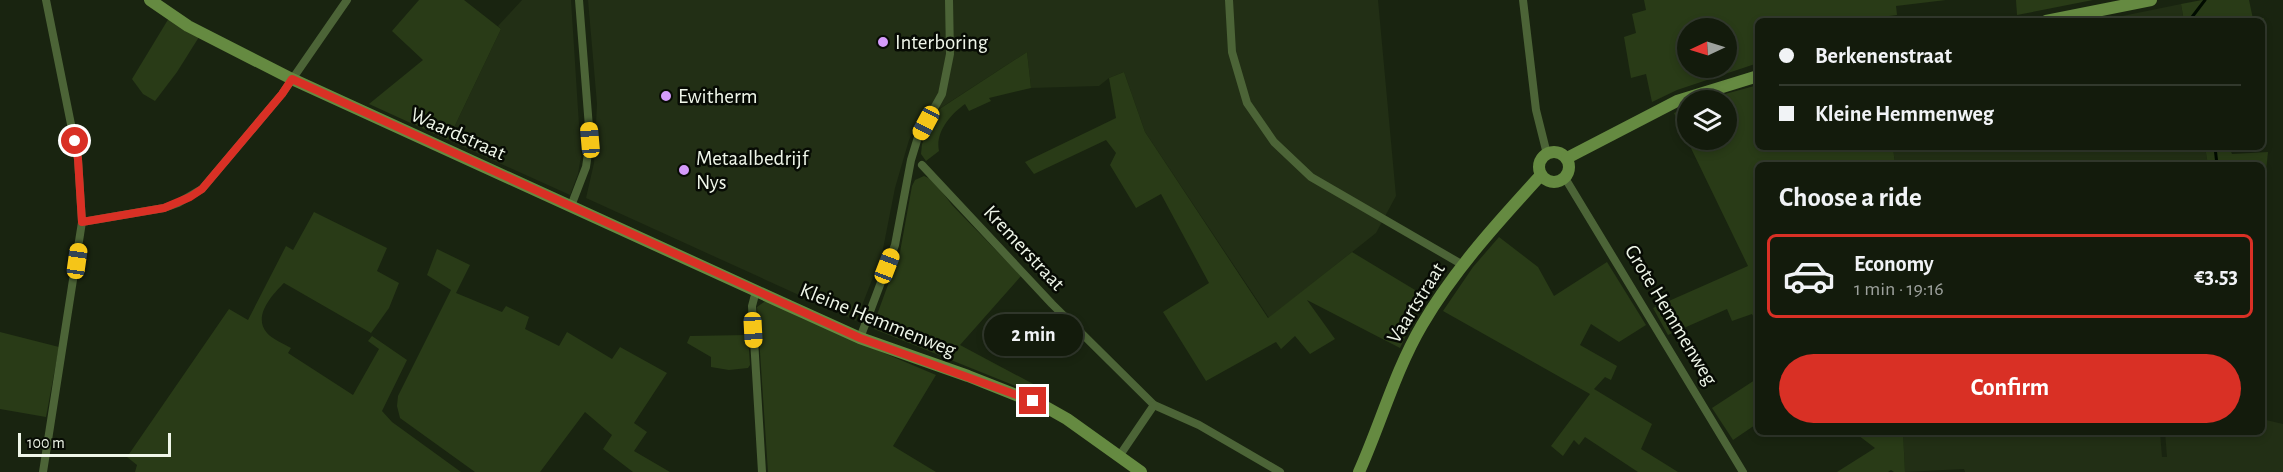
<!DOCTYPE html>
<html lang="en">
<head>
<meta charset="utf-8">
<style>
	body { margin:0; font-family:"Alegreya Sans",sans-serif; background:#20281a; color:#f1f3f6; height:100vh; display:flex; flex-direction:column; font-size:22px; white-space:nowrap }
	* { box-sizing:border-box; margin:0 }
	p { font-size:20px; color:#9da19d }
	.icon { flex:none; width:33px; height:33px; fill:none; stroke:currentColor; stroke-width:2; stroke-linecap:round; stroke-linejoin:round }
	.map { position:relative; flex:1; overflow:hidden }
	.panel { position:absolute; left:1755px; top:162px; width:510px; height:273px; display:flex; flex-direction:column; background:#131b0c; border-radius:9px; box-shadow:0 3px 9px #0003,0 0 0 2px #32392d }
	.panel>* { flex:none }
	.hud { position:absolute; left:1755px; top:18px; width:510px; height:132px; border-radius:9px; box-shadow:0 3px 9px #0003,0 0 0 2px #32392d; display:grid; align-content:center; height:132px; padding:0 24px; background:#131b0c }
	.needle { width:39px; rotate:266deg }
	.buttons { position:absolute; left:1677px; top:18px; display:grid; gap:12px }
	.buttons a { display:grid; place-items:center; width:60px; height:60px; border-radius:50%; background:#131b0c; box-shadow:0 3px 9px #0003,0 0 0 2px #32392d; font-size:30px }
	.scale { position:absolute; left:18px; bottom:15px; width:153px; box-sizing:border-box; padding-left:6px; border:3px solid #eff6e9; border-top:0; font-size:16px; line-height:21px; white-space:nowrap; color:#eff6e9; -webkit-text-stroke:4px #070b04; paint-order:stroke }
	.end { position:absolute; width:27px; height:27px; margin:-14px; border:8px solid #d93025; background:#fff; box-shadow:0 0 0 3px #fff }
	.from { border-radius:50% }
	.bubble { position:absolute; height:42px; border-radius:21px; background:#131b0c; box-shadow:0 3px 9px #0003,0 0 0 2px #32392d; font-size:20px; font-weight:700; line-height:42px; text-align:center }
	.car { position:absolute; width:18px; height:36px; margin:-18px -9px; border-radius:8px; box-shadow:0 0 4px 2px #0007; background:linear-gradient(#f5c518 24%,#345 0 40%,#f5c518 0 76%,#345 0 86%,#f5c518 0) }
	.hud b { display:flex; align-items:center; gap:21px; height:57px; font-size:22px }
	.hud b+b { border-top:2px solid #32392d }
	.hud i { width:15px; height:15px; background:#f1f3f6 }
	ul { padding:0; list-style:none }
	li { display:flex; align-items:center; gap:18px; height:84px; margin:0 12px 9px; padding:0 12px; border:3px solid #32392d; border-radius:9px }
	li div { flex:1 }
	li b { display:block; font-size:22px }
	li em { font-style:normal; font-weight:700 }
	li.selected { border-color:#d93025 }
	li>.icon { width:54px; height:54px; stroke-width:1.5 }
	h2 { padding:0 24px; font-size:27px; line-height:72px }
	.cta { display:flex; gap:12px; margin-top:auto; padding:12px 24px }
	.cta a { flex:1; height:69px; border-radius:36px; background:#d93025; color:#fff; font-size:24px; font-weight:700; line-height:69px; text-align:center }
	.map>svg:first-child { display:block }
</style>
</head>
<body>
<div class="map">
<svg width="2283" height="472" viewBox="0 0 2283 472">
	<rect width="100%" height="100%" fill="#192410"/>
	<g fill="#222f15">
		<path d="M522 0H571L581 156 578 174 570 195 448 140 501 29 498 26Z"/>
		<path d="M588 0H1378L1396 196 1376 233 1269 318 1145 132 1124 72 1109 78 1099 86 1031 88 1027 52 916 124 909 140 895 188 882 254 856 321 586 198 594 163 597 104Z"/>
		<path d="M2181 4 2184 21H2098Z"/>
		<path d="M1893 147H2205L2208 165H1895Z"/>
		<path d="M2262 419 2283 424V472H1965L1964 469 1905 472 1903 432H2160L2162 457H2167L2165 432H2262Z"/>
	</g>
	<g fill="#293b17" fill-rule="evenodd">
		<path d="M419 0H464L501 29 448 140 369 104 423 60 392 31Z"/>
		<path d="M1644 0H1946L1896 6 1897 15 1851 21H1758V63L1677 90 1652 102 1646 74 1631 78 1624 37 1636 33 1632 14 1646 10ZM1688 28H1726V68H1688Z"/>
		<path d="M2016 0H2093L2017 15Z"/>
		<path d="M2202 0H2249L2253 19 2264 18 2267 51H2262V21H2184L2181 4Z"/>
		<path d="M169 18 199 37 177 72 155 101 143 94 132 79Z"/>
		<path d="M1027 52 1031 88 989 98 991 101 969 111 965 104C951 114 935 132 939 151L926 161 921 154 922 144 938 110Z"/>
		<path d="M1124 72 1145 132 1268 318 1352 252 1425 296 1400 348 1307 300 1335 339 1310 354 1295 336 1281 349 1276 342 1206 381 1163 312 1209 283 1161 194 1136 208 1110 165 1116 153 1106 140 1034 174 1025 162 1116 118 1109 78Z"/>
		<path d="M1758 85V147H1893L1895 165H1758V325L1752 314 1732 321 1727 309 1668 335 1653 308 1748 266 1674 113 1687 107 1688 140H1726V100H1703Z"/>
		<path d="M2205 147H2229L2232 154 2268 152 2263 200 2262 165H2208Z"/>
		<path d="M924 176 933 180 952 205 1021 276 960 345 1037 386 1033 393 874 329V323L900 252 912 186 915 180Z"/>
		<path d="M314 212 387 248 377 271 399 283 389 308 371 333 284 283C273 294 252 316 267 333 272 339 284 344 291 348L288 353 353 395 379 349 368 341 372 336 407 360 382 411 392 422 461 472H135L137 465 127 457 229 309 248 320 286 246 293 250Z"/>
		<path d="M1499 237 1538 267 1554 296 1607 262 1646 325 1619 342 1591 324 1580 345 1617 366 1611 380 1605 377 1594 389 1652 424 1641 449 1678 472H1638L1585 437 1579 445 1574 440 1563 456 1551 446 1590 394 1443 311 1473 267Z"/>
		<path d="M437 249 470 265 456 293 502 312 506 306 529 317 525 329 559 346 567 332 612 359 620 347 667 373 634 423 647 432 634 451 670 472H633L603 449 612 435 585 412 540 472H475L400 418 397 406 398 396 451 290 427 275Z"/>
		<path d="M764 302H769L801 318 936 375 893 446 936 472H768L757 307Z"/>
		<path d="M0 332 59 347 46 417 0 409Z"/>
		<path d="M748 335 750 365 748 368 729 370 711 367V357L687 343 690 336Z"/>
		<path d="M1758 378V423L1733 440 1712 408Z"/>
		<path d="M1854 432H1903L1905 472H1894L1891 470 1888 472H1837L1875 448Z"/>
	</g>
	<g fill="none" stroke-linecap="round" stroke-linejoin="round">
		<g stroke="#010b00" stroke-width="3">
			<path d="M2189 21 2205 0"/>
			<path d="M2215 147 2217 165"/>
		</g>
		<g stroke="#4c6437" stroke-width="8">
			<path d="M1229 0 1232 52 1247 103 1274 142 1311 177 1463 265"/>
			<path d="M1523 0 1536 110 1547 154"/>
			<path d="M922 165 1052 304 1154 405 1199 425 1280 472"/>
			<path d="M1565 178 1743 472"/>
			<path d="M571 206 586 167 590 140 579 0"/>
			<path d="M82 222 164 208 178 203 202 189 282 94 347 0"/>
			<path d="M756 291 752 306 762 472"/>
			<path d="M860 338 895 245 911 160 918 137 942 94 950 54 949 0"/>
			<path d="M1120 455 1154 405"/>
			<path d="M43 472 82 222 78 159 46 0"/>
		</g>
		<g stroke="#658a41" stroke-width="12">
			<path d="M150 0 188 26 292 79 787 305 860 338 968 376 1044 406 1067 419 1141 472"/>
			<path d="M2046 21 2151 0"/>
			<circle cx="1554" cy="167" r="15"/>
			<path d="M1567 158 1677 101 1758 76"/>
			<path d="M1359 472C1381 423 1395 371 1422 325 1454 270 1498 222 1541 175"/>
		</g>
	</g>
	<g fill="none" stroke-linecap="round" stroke-linejoin="round">
		<path stroke="#d93025" stroke-width="8" d="M75 141 78 159 82 222 164 208 190 197 202 189 282 94 292 79 860 338 1033 401"/>
	</g>
	<g fill="#d59bfb" stroke="#070b04" stroke-width="2">
		<circle cx="883" cy="42" r="6"/>
		<circle cx="666" cy="96" r="6"/>
		<circle cx="684" cy="170" r="6"/>
	</g>
	<g text-anchor="middle" dominant-baseline="central" stroke-width="5" stroke-linejoin="round" paint-order="stroke">
		<g font-size="21" fill="#eff6e9" stroke="#070b04" text-anchor="start">
			<text x="895" y="42">Interboring</text>
			<text x="678" y="96">Ewitherm</text>
			<text x="696" y="158">Metaalbedrijf<tspan x="696" dy="24">Nys</tspan></text>
		</g>
		<g font-size="21" fill="#eff6e9" stroke="#070b04">
			<text transform="translate(458 134) rotate(24)">Waardstraat</text>
			<text transform="translate(1024 248) rotate(47)">Kremerstraat</text>
			<text transform="translate(1416 303) rotate(-58)">Vaartstraat</text>
			<text transform="translate(1671 315) rotate(59)">Grote Hemmenweg</text>
			<text transform="translate(878 320) rotate(22)">Kleine Hemmenweg</text>
		</g>
	</g>
</svg>
<div class="buttons">
<a><svg class="needle" viewBox="-14 -14 28 28"><path d="M0-13l5 13h-10z" fill="#e53935"/><path d="M0 13l5-13h-10z" fill="#9da19d"/></svg></a>
<a><svg class="icon" aria-label="layers" viewBox="0 0 24 24"><path d="M12 4l9 5-9 5-9-5zM3 14l9 5 9-5"/></svg></a>
</div>
<div class="scale">100 m</div>
<i class="end from" style="left:75px;top:141px"></i>
<i class="end" style="left:1033px;top:401px"></i>
<div class="bubble" style="left:984px;top:314px;width:99px">2 min</div>
<i class="car" style="left:926px;top:123px;rotate:208deg"></i>
<i class="car" style="left:590px;top:140px;rotate:355deg"></i>
<i class="car" style="left:77px;top:261px;rotate:8deg"></i>
<i class="car" style="left:887px;top:266px;rotate:21deg"></i>
<i class="car" style="left:753px;top:330px;rotate:177deg"></i>
<div class="hud">
<b><i class="from"></i>Berkenenstraat</b>
<b><i></i>Kleine Hemmenweg</b>
</div>
<section class="panel">
<h2>Choose a ride</h2>
<ul>
<li class="selected"><svg class="icon" aria-label="car" viewBox="0 0 24 24"><path d="M5 17H2v-5l4-1 3-4h7l3 4 3 1v5h-3M9 17h6M6 11h13"/><circle cx="7" cy="17" r="2"/><circle cx="17" cy="17" r="2"/></svg><div><b>Economy</b><p>1 min · 19:16</p></div><em>€3.53</em></li>
</ul>
<div class="cta"><a>Confirm</a></div>
</section>
</div>
</body>
</html>
